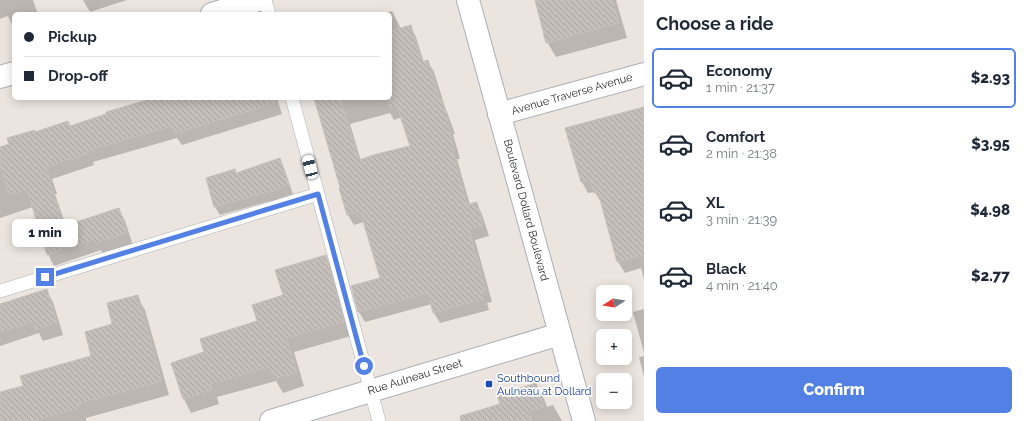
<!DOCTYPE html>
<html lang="en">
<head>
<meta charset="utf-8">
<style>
	body { margin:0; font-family:Raleway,sans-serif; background:#f2f2f3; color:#1f2937; height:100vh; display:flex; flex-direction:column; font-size:15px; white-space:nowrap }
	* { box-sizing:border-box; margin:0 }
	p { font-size:13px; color:#747a83 }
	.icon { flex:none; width:22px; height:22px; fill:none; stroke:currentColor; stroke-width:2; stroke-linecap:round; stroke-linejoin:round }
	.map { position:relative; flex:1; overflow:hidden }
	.drawer { display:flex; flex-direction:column; background:#fff; width:380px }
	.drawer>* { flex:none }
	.hud { position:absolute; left:12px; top:12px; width:380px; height:88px; border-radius:6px; box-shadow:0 2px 10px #0003; display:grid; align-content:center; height:88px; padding:0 12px; background:#fff }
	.needle { width:26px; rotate:258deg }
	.tools { position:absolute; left:596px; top:285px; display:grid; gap:8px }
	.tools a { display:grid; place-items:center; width:36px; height:36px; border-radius:6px; background:#fff; box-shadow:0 2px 10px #0003; font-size:20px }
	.end { position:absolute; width:18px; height:18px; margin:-9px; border:5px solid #5280e5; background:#fff; box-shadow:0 0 0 2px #fff }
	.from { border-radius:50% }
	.bubble { position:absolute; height:28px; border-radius:6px; background:#fff; box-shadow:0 2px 10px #0003; font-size:13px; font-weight:800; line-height:28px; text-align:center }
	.car { position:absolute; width:12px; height:24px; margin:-12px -6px; border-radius:5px; box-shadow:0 0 3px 1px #0007; background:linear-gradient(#fff 24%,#345 0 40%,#fff 0 76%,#345 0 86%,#fff 0) }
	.hud b { display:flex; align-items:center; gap:14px; height:38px; font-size:15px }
	.hud b+b { border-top:1px solid #e0e1e3 }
	.hud i { width:10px; height:10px; background:#1f2937 }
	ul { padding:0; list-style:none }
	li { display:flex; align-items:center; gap:12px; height:60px; margin:0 8px 6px; padding:0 4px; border:2px solid transparent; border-radius:6px }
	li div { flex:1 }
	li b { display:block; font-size:15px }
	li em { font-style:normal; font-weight:800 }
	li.active { border-color:#5280e5 }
	li>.icon { width:36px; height:36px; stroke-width:1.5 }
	h2 { padding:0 12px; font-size:18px; line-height:48px }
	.action { display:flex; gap:8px; margin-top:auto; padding:8px 12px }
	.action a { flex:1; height:46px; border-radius:6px; background:#5280e5; color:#fff; font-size:16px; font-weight:800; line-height:46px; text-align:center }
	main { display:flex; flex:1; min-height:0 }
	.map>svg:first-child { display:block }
</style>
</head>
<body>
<main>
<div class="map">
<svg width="644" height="421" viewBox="0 0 644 421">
	<defs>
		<pattern id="building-back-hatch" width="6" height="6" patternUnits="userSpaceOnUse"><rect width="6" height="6" fill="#c4bfba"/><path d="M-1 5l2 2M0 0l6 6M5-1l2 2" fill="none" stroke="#a9a4a0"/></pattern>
	</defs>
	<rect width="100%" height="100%" fill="#ebe4df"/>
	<g fill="#0003" fill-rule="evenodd">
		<path d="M0 0H33L38 14H14L13 26 8 16 0 19Z"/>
		<path d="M83 0H127L90 12Z"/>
		<path d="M536 0H616L627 38 556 57 547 42Z"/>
		<path d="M392 11 401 29 410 26 416 37 424 63 428 62 434 72 445 107 447 112 455 134H453L460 159H457L470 205 476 203 482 214 489 236 475 240 492 302 487 303 489 310 440 323 434 313 432 304 365 322 359 312 381 279 364 222 354 225 348 215 340 188H342L315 98H390V14H382ZM390 113 394 120 402 117 412 147 361 161 350 124Z"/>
		<path d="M158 98H277L282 114 182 145 177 138 93 162 94 165 52 179 57 194H55L66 226 119 209 125 221 133 245 103 254 101 250 54 266 48 254 33 207 0 218V148L35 133 68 122 71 127Z"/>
		<path d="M644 108V279L641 268 625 273 618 262 602 204 595 192 588 193 582 182 566 129Z"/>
		<path d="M279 159 284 168 293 194 270 202V201L220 215 215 207 234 170 236 174Z"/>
		<path d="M326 257 333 270 351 336 294 352 304 386 283 393 276 381 217 397 219 404 191 413 184 399 173 363 205 353 258 322Z"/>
		<path d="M46 290 53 302 63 335 43 341 39 333 0 346V305Z"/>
		<path d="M137 296 145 310 169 395 86 418V421H0V393L24 386 93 357 114 325Z"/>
		<path d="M644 309V353L633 312Z"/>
		<path d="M644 356V377L639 357Z"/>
		<path d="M536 384 544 399 547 407 553 405 562 421H495L501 404Z"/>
	</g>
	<g fill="url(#building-back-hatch)" stroke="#c6c0b9">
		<path d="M535 0H612L619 23 546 43Z"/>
		<path d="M411 25 422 62 428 60 440 100H442L449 123 448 124 454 148 452 149 467 205 477 202 483 225 469 229 486 291 482 292 483 299 433 313 428 293 358 312 351 286 380 278 360 211 347 215 339 188 340 187 314 98H340L359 160 377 154 410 146 397 106 390 108V31Z"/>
		<path d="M154 98H274L275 103 174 134 172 126 87 151 88 154 46 167 51 182H50L64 226 119 208 127 233 96 243 94 239 47 255 27 190 9 195 0 166V147L9 144 7 138 35 130V132L68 121 70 126 106 114V112Z"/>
		<path d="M644 107V255L617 262 598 192 594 193 590 180 581 182 565 128Z"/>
		<path d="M280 158 289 185 264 194V193L214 207 206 178 235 169 236 173Z"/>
		<path d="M326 255 344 322 287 338 297 373 274 379 270 367 210 384 212 390 183 399 171 363 204 352 200 339 257 321 252 305 283 295 275 270Z"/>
		<path d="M47 289 57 323 35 330 33 322 0 332V304Z"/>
		<path d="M138 295 162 381 78 404 79 408 33 421H0V392L23 386 20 376 91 356 85 332 112 324 107 303Z"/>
		<path d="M536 383 544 407 529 412 532 421H461L460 416 500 404 497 395Z"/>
	</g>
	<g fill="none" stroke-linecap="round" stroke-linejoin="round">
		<g stroke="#abafb6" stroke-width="14">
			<g id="service">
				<path d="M265 0 269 14"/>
				<path d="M292 98 379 421"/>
				<path d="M0 291 318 194"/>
			</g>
		</g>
		<g stroke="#abafb6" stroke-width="24">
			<g id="minor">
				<path d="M468 0 584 421"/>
				<path d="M212 14 258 0"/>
				<path d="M0 77 14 73"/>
				<path d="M499 114 644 74"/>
				<path d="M271 421 560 334"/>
			</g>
		</g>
		<use href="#service" stroke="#fff" stroke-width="13"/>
		<use href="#minor" stroke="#fff" stroke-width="22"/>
	</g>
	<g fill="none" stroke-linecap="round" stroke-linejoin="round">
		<path stroke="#5280e5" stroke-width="5" d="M45 277 318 194 364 366"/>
	</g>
	<rect fill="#1a4fb4" stroke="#fff" stroke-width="1.5" x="485" y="380" width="8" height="8" rx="2"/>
	<g text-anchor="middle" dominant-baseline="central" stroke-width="3.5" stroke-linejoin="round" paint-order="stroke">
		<g font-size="11" fill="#2b2b2b" stroke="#fff">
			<text transform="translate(572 94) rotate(-16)">Avenue Traverse Avenue</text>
			<text transform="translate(526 210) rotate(75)">Boulevard Dollard Boulevard</text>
			<text transform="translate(415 377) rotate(-17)">Rue Aulneau Street</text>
		</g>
		<g font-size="11" fill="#164399" stroke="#fff" text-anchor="start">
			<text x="497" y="378">Southbound<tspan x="497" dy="13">Aulneau at Dollard</tspan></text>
		</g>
	</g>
</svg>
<div class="tools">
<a><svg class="needle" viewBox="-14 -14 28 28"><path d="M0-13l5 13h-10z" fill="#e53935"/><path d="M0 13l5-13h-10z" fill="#747a83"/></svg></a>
<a>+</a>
<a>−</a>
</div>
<i class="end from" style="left:364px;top:366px"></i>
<i class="end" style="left:45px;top:277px"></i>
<div class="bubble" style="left:12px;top:219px;width:66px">1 min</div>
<i class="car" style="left:310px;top:167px;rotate:345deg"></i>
<div class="hud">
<b><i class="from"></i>Pickup</b>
<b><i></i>Drop-off</b>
</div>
</div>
<section class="drawer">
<h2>Choose a ride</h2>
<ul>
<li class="active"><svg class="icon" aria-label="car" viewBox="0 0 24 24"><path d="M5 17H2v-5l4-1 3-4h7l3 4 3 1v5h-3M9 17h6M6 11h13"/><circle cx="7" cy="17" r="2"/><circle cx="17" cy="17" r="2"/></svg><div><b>Economy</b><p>1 min · 21:37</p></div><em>$2.93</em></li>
<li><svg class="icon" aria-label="car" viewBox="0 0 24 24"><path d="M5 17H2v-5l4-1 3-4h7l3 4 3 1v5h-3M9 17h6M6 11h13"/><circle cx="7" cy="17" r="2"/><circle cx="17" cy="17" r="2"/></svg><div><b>Comfort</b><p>2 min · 21:38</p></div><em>$3.95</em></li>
<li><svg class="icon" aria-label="car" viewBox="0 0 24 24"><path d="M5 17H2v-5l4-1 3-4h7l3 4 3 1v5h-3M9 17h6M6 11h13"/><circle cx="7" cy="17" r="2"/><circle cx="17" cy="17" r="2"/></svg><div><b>XL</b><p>3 min · 21:39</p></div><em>$4.98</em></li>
<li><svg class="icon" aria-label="car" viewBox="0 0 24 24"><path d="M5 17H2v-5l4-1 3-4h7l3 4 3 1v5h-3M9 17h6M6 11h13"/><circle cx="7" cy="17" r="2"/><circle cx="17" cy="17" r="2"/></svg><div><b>Black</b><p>4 min · 21:40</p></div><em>$2.77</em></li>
</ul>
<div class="action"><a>Confirm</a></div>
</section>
</main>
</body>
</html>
